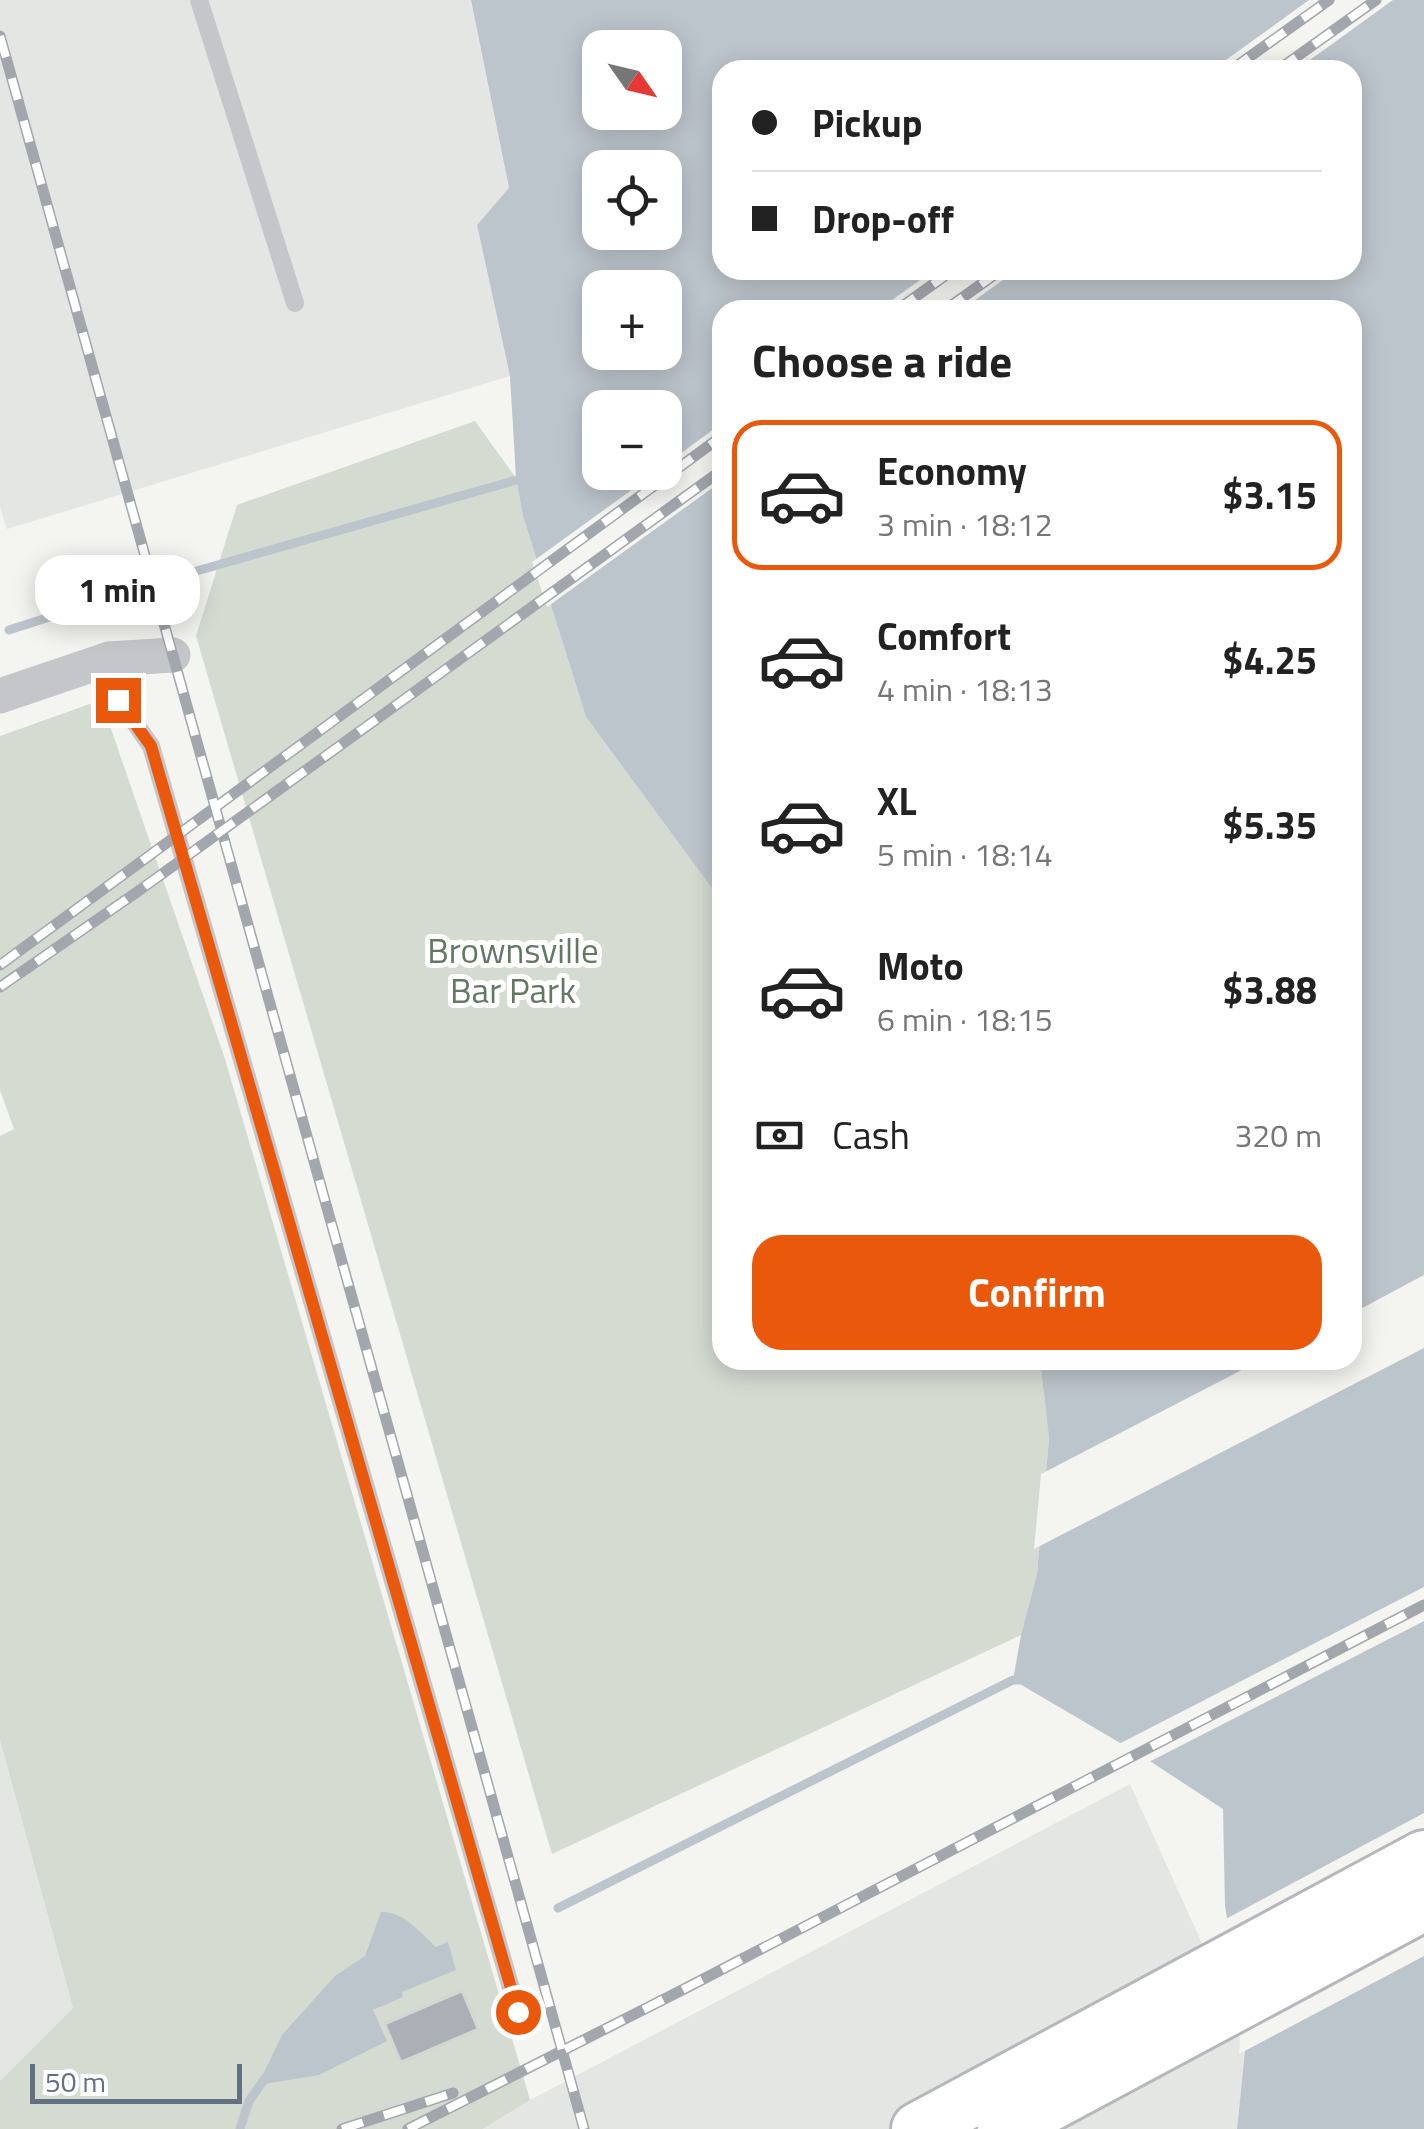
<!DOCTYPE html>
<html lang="en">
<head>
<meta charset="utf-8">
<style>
	body { margin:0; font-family:"Titillium Web",sans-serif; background:#f6f6f6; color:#222; height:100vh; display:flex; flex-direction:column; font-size:38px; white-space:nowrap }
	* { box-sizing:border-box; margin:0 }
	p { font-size:32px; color:#767676 }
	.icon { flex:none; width:55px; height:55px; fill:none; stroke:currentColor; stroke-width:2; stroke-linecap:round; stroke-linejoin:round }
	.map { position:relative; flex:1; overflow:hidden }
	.sheet { position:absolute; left:712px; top:300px; width:650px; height:1070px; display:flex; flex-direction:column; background:#fff; border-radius:30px; box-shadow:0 5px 25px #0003 }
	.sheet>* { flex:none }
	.banner { position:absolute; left:712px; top:60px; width:650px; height:220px; border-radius:30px; box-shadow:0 5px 25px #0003; display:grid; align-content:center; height:220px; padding:0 40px; background:#fff }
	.needle { width:65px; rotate:124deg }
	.buttons { position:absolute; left:582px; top:30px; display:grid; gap:20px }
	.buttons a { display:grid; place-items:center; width:100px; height:100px; border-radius:20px; background:#fff; box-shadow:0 5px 25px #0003; font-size:50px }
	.scale { position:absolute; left:30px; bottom:25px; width:212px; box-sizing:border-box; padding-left:10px; border:5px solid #637081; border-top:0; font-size:28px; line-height:35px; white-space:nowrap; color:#637081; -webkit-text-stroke:8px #fff; paint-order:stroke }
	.end { position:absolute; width:45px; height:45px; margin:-22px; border:12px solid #ea580c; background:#fff; box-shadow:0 0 0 5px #fff }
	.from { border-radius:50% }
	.bubble { position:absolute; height:70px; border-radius:30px; background:#fff; box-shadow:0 5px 25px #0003; font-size:32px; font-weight:700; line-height:70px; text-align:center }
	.banner b { display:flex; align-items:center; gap:35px; height:95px; font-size:38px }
	.banner b+b { border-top:2px solid #e0e0e0 }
	.banner i { width:25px; height:25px; background:#222 }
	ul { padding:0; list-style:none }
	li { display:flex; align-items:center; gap:30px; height:150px; margin:0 20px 15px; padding:0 20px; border:5px solid transparent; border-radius:30px }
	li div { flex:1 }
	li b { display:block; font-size:38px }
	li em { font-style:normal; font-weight:700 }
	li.active { border-color:#ea580c }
	li>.icon { width:90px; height:90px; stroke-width:1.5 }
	h2 { padding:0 40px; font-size:45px; line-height:120px }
	.pay { display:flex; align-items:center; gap:25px; height:110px; padding:0 40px; font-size:38px }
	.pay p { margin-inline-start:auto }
	.action { display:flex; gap:20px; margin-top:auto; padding:20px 40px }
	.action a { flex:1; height:115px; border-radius:30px; background:#ea580c; color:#fff; font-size:40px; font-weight:700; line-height:115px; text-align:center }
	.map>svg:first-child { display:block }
</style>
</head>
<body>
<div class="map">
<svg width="1424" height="2129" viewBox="0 0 1424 2129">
	<rect width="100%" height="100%" fill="#f4f4f0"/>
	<g fill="#e4e6e4">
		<path d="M0 0H471L509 189 477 225 510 376 7 529 0 507Z"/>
		<path d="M0 1740 73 2008 0 2081Z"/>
		<path d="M1130 1784 1246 2041 1237 2129H483L530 2100Z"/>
	</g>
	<g fill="#d4dbd1">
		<path d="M475 421 516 478 523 516 586 717 722 902V1360H1040L1049 1437 1037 1574 1021 1635 552 1854 196 636 237 505Z"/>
		<path d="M101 700 224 1056 530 2100 483 2129H0V2081L73 2008 0 1740V1136L14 1129 0 1090V736Z"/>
	</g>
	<g fill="#bdc5cc" fill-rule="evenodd">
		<path d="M471 0H1424V2129H1237L1246 2041 1225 1906 1223 1809 1139 1754 1013 1680 1021 1635 1037 1574 1049 1438 1040 1360H1352V310H722V902L586 717 523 516 516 478 510 376 477 225 509 188ZM600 48H665V112H600ZM722 70H1352V270H722ZM600 168H665V232H600ZM600 288H665V352H600ZM600 408H665V472H600Z"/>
		<path d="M381 1912C404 1911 420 1933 436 1947L448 1942 456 1970 402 1992 403 1997 373 2010 387 2041 319 2075 258 2085 282 2035 335 1976 365 1956Z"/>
	</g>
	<g fill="#f4f4f0">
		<path d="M1309 0H1393L1296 70H1212Z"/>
		<path d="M934 270H1017L961 310H878Z"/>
		<path d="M722 423V481L547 607 532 562 655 473 665 472V465Z"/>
		<path d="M1424 1275V1348L1034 1549 1041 1474 1261 1360H1352L1353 1313Z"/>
		<path d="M1424 1587V1621L1145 1764 1115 1746Z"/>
		<path d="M1424 1813V1956L1239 2054 1240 2041 1222 1921Z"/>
	</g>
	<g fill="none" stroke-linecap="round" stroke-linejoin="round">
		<g stroke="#bdc5cc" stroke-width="9">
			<path d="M193 572 527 477"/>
			<path d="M9 630 62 613"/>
			<path d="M558 1908 1013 1680H1023"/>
			<path d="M240 2129 249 2101 265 2078"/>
		</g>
	</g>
	<path fill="#aab0b6" stroke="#d5d5d3" stroke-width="2.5" d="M462 1991 478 2029 401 2062 385 2024Z"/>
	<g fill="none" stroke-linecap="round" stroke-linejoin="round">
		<g stroke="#b4b7bc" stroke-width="58">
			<g id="primary">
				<path d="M918 2129 1424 1857"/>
				<path d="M1004 2129 1424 1904"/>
			</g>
		</g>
		<g stroke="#c4c6ca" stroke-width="18">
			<path d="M199 0 295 303"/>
			<path d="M87 666 118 699 151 746 518 2012"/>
		</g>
		<path stroke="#c4c6ca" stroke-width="35" d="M0 696 109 659 173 655"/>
		<use href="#primary" stroke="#fff" stroke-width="52"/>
		<g stroke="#a2a6ad" stroke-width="11">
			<g id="rail">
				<path d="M0 36 584 2129"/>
				<path d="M1231 70 1329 0"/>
				<path d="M1278 70 1376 0"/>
				<path d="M897 310 953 270"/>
				<path d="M945 310 1001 270"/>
				<path d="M0 965 722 436"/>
				<path d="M0 987 137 892 722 470"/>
				<path d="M342 2129 453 2093"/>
				<path d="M408 2129 688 1987 1424 1605"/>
			</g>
		</g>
		<use href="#rail" stroke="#fff" stroke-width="8" stroke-dasharray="22" stroke-linecap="butt"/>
	</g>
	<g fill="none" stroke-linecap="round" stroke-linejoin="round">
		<path stroke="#ea580c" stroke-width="12" d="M118 700 151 746 518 2012"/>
	</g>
	<g text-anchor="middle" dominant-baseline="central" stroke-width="10" stroke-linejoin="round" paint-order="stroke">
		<g font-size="35" fill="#637862" stroke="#fff">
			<text x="513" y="950">Brownsville<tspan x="513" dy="40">Bar Park</tspan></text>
		</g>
	</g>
</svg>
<div class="buttons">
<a><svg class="needle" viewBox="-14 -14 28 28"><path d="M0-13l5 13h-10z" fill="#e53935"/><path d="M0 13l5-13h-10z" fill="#767676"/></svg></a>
<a><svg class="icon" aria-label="locate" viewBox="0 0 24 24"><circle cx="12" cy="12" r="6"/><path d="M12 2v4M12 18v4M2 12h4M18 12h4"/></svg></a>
<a>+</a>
<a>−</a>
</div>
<div class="scale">50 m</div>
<i class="end from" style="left:518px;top:2012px"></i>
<i class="end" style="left:118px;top:700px"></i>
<div class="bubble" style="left:35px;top:555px;width:165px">1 min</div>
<div class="banner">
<b><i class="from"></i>Pickup</b>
<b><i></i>Drop-off</b>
</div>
<section class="sheet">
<h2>Choose a ride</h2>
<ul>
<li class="active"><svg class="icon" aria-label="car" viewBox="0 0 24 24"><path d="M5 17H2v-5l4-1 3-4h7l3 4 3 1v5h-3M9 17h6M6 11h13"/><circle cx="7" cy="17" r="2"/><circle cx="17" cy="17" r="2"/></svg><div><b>Economy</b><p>3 min · 18:12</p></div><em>$3.15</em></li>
<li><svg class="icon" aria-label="car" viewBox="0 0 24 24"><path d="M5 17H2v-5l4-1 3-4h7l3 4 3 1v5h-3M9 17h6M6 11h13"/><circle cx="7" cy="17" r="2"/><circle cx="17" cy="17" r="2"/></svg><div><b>Comfort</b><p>4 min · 18:13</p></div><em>$4.25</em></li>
<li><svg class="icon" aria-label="car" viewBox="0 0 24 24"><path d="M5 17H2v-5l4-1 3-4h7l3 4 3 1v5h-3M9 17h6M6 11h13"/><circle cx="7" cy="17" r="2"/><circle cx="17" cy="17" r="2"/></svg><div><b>XL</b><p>5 min · 18:14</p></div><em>$5.35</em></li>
<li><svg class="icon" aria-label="car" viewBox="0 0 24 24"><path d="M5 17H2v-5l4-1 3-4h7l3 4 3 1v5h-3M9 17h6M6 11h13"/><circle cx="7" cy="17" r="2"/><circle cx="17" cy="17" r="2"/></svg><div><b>Moto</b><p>6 min · 18:15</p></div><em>$3.88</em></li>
</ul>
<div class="pay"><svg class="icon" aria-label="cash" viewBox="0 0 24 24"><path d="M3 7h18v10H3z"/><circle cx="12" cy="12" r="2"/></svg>Cash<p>320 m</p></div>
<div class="action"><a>Confirm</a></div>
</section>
</div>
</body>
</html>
